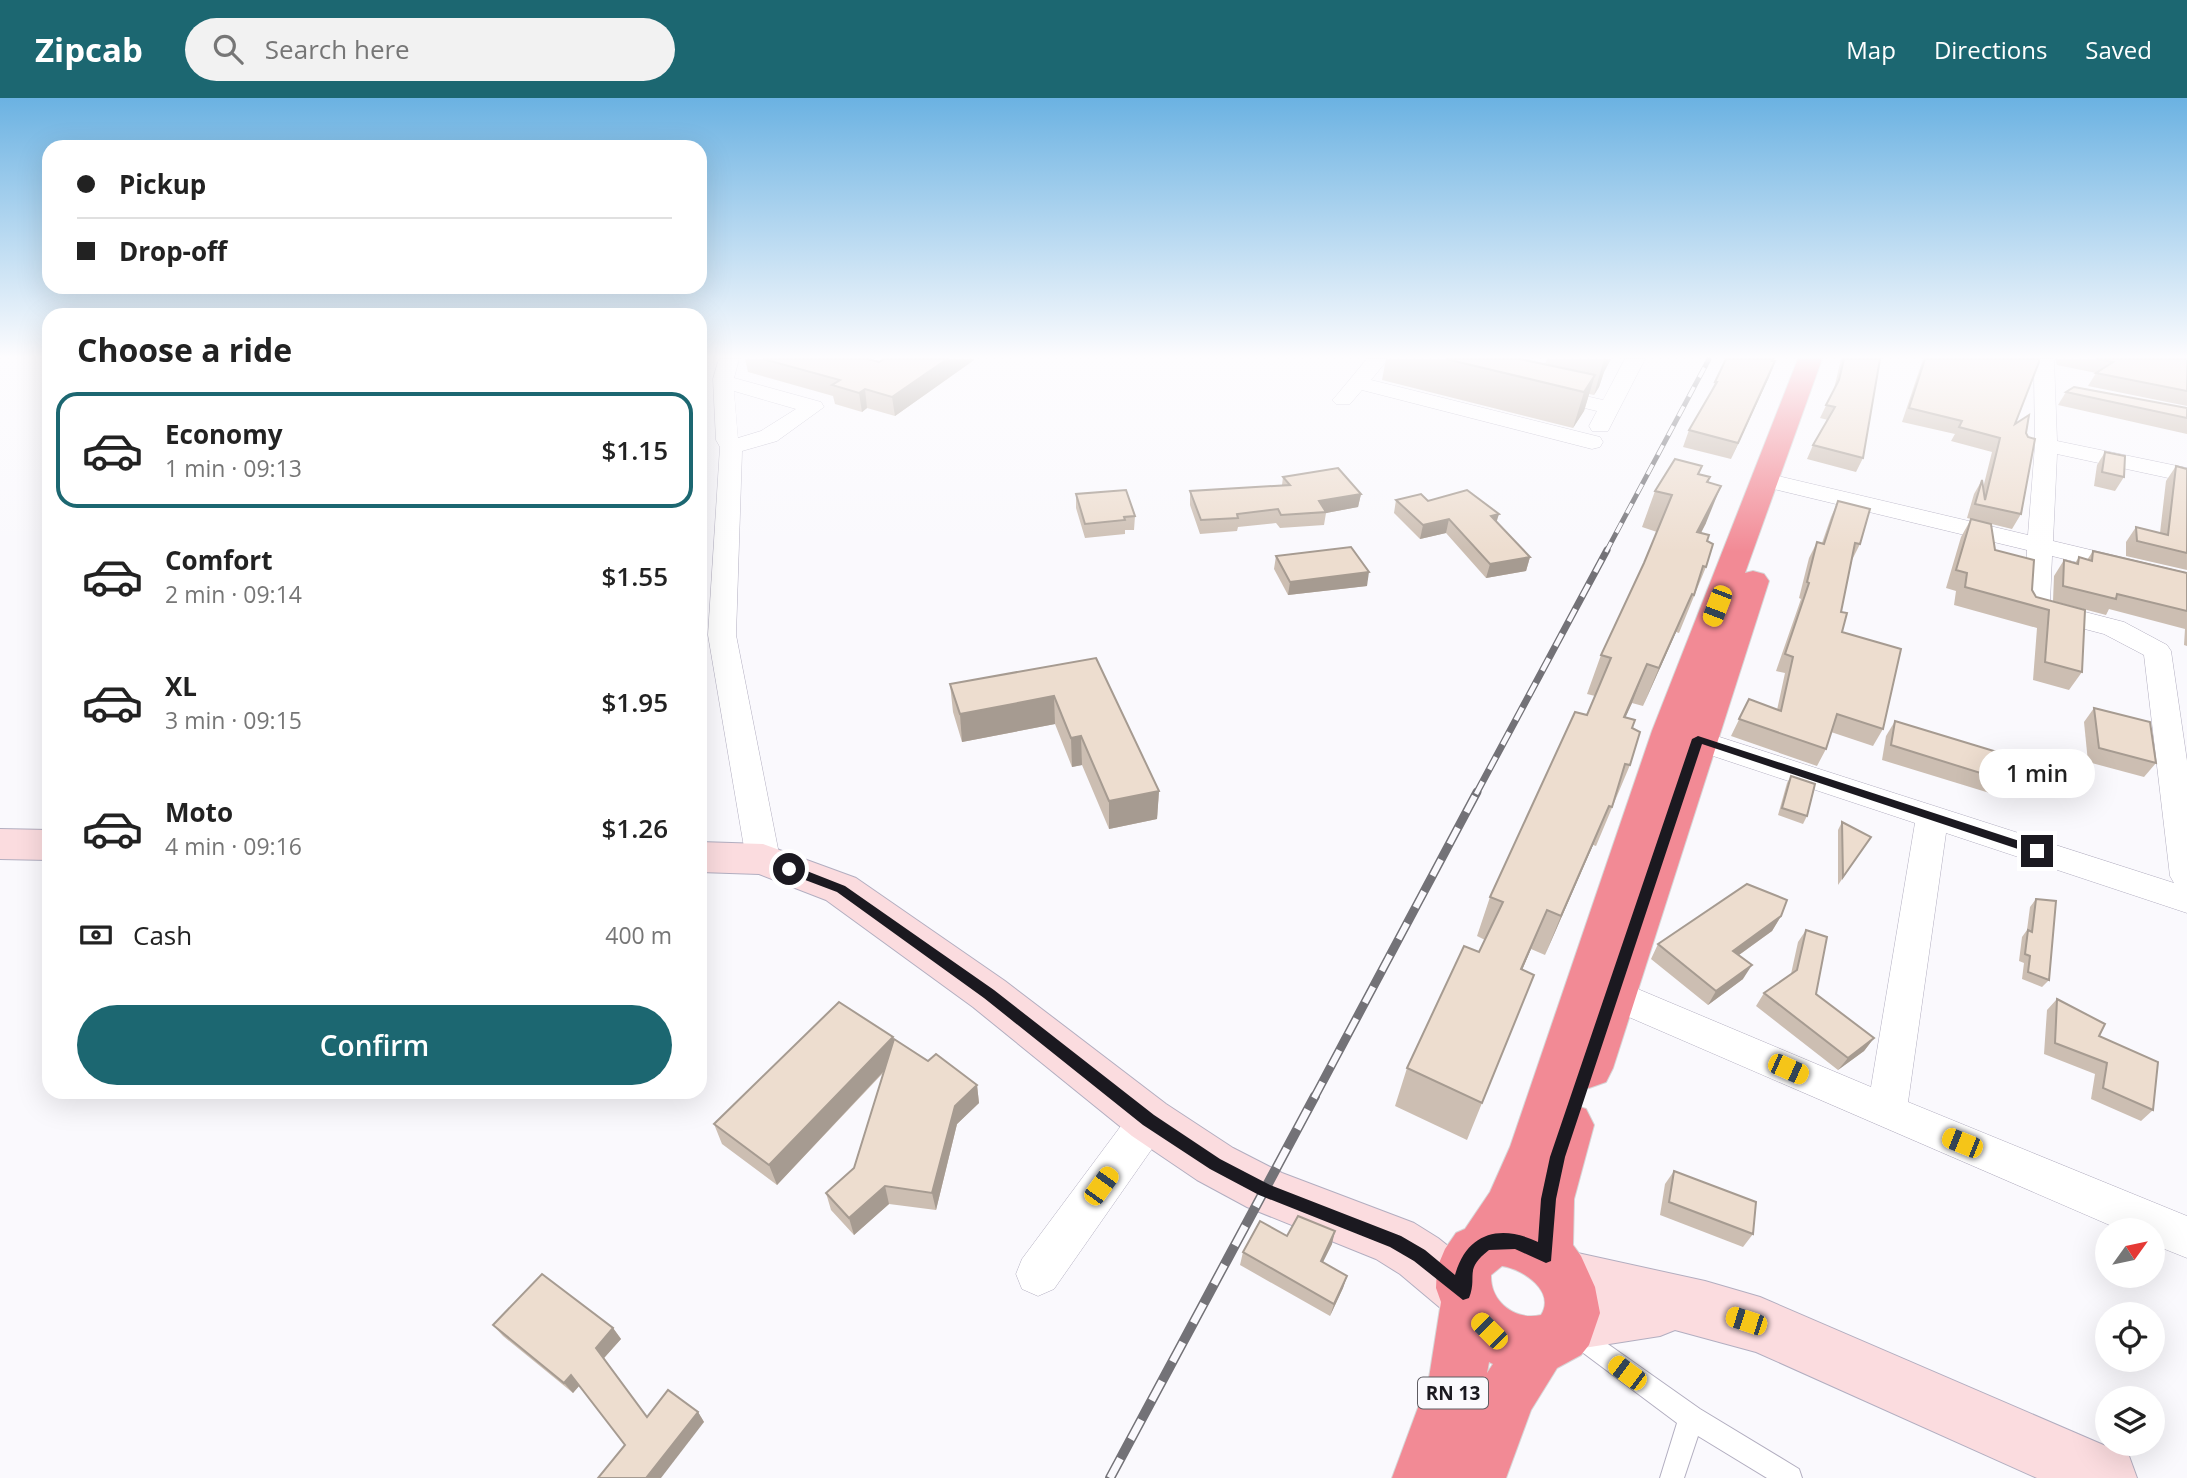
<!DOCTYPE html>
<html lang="en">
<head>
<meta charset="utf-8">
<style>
	body { margin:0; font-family:"Open Sans",sans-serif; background:#f2f2f2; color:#222; height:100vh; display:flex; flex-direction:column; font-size:26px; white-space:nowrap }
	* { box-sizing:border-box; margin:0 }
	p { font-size:23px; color:#767676 }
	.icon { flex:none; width:38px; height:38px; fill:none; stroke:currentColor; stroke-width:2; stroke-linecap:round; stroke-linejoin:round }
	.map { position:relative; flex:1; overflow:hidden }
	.side { position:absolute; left:42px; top:210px; width:665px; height:791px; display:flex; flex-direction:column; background:#fff; border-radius:21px; box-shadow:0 7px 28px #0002 }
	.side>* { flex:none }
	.hud { position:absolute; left:42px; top:42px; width:665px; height:154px; border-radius:21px; box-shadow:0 7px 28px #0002; display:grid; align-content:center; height:154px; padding:0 35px; background:#fff }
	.needle { width:46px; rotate:57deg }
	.controls { position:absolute; left:2095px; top:1120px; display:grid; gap:14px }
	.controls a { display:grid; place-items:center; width:70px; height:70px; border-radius:50%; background:#fff; box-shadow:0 7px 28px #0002; font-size:35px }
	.end { position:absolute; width:32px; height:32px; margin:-16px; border:9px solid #1b1920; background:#fff; box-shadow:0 0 0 4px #fff }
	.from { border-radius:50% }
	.bubble { position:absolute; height:49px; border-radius:24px; background:#fff; box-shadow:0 7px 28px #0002; font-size:23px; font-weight:600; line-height:49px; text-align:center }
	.car { position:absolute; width:21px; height:42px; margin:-21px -10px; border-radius:9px; box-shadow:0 0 5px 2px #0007; background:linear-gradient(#f5c518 24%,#345 0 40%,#f5c518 0 76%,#345 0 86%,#f5c518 0) }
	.hud b { display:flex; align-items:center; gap:24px; height:66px; font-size:26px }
	.hud b+b { border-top:2px solid #e0e0e0 }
	.hud i { width:18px; height:18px; background:#222 }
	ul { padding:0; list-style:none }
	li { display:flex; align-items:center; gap:21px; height:116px; margin:0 14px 10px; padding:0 21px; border:4px solid transparent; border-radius:21px }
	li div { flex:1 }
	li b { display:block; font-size:26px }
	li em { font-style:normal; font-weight:600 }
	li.on { border-color:#1c6771 }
	li>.icon { width:63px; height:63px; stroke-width:1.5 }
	h2 { padding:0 35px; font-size:32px; line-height:84px }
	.pay { display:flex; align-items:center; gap:18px; height:77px; padding:0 35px; font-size:26px }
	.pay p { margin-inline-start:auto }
	.action { display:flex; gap:14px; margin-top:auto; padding:14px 35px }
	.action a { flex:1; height:80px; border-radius:42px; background:#1c6771; color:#fff; font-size:28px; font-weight:600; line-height:80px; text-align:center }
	header { display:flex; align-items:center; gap:42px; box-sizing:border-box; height:98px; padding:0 35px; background:#1c6771; color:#fff }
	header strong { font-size:33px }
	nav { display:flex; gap:38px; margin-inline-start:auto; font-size:24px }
	.search { width:490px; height:63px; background:#f2f2f2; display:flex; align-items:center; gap:18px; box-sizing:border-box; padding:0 24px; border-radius:38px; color:#767676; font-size:26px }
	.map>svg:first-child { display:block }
</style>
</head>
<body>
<header>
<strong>Zipcab</strong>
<div class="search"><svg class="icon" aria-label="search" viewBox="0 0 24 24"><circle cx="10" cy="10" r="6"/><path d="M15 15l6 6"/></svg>Search here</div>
<nav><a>Map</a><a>Directions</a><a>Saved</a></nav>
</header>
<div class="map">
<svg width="2187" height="1380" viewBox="0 0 2187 1380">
	<rect width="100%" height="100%" fill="#faf9fd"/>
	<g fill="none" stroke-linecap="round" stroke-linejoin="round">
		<g stroke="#b2aec0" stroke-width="2">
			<path id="lane" d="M1578 1225 1700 1311 1799 1371 1802 1380H1767L1698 1338 1684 1380H1660L1677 1325 1570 1245 1566 1237 1570 1229Z"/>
		</g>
		<g stroke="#b2aec0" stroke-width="1">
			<g id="street">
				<path d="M719 261H739L734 280 821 304 824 309 777 343 742 353 736 537 780 761 775 770 763 773 751 770 746 761 708 537 720 349 716 342 713 281ZM734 293 796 311 761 333 738 340Z"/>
				<path d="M1367 261H1388L1371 282 1600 339 1603 344 1600 349 1592 351 1362 292 1350 306H1336L1332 302 1336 298Z"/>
				<path d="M1625 261H1645L1608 333H1592L1589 328 1597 313 1539 299 1536 295 1539 291 1546 289 1603 302Z"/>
				<path d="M2034 261H2054L2057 343 2187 370V384L2057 356 2053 443 2187 475V491L2052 458 2050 505 2124 524 2167 547 2171 553 2187 663V815L1946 735 1908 1004 2187 1118V1160L2152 1146V1132H2121L1601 907 1596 896 1601 885 1614 881 1871 989 1915 725 1665 642 1661 635 1665 628 1676 625 2174 785 2170 778 2144 557 2104 536 2027 516 2023 510 2027 452 1757 387 1753 382 1757 377 1765 375 2028 437 2035 347Z"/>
				<path d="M1149 1004 1163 1009 1169 1022 1163 1035 1054 1191 1038 1198 1022 1191 1016 1176 1022 1161 1135 1009Z"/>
			</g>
		</g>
		<g stroke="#b2aec0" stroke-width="2">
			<g id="secondary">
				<path d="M0 731 49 732V762L0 761Z"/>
				<path d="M700 744 763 746 856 780 1005 883 1166 1006 1233 1050 1282 1075 1414 1125 1438 1140 1482 1175 1490 1194 1482 1213 1463 1221 1444 1213 1400 1176 1376 1161 1247 1109 1197 1082 1132 1038 973 909 826 802 759 776 700 774Z"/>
				<path d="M1564 1152 1705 1183 1760 1199 2129 1358 2137 1380H2037L1756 1254 1675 1232 1660 1238 1571 1252 1551 1244 1543 1224 1551 1204 1556 1202 1545 1198 1537 1179 1545 1160Z"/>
			</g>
		</g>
		<g stroke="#d6d6d7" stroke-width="2">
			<path id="highway" d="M1798 261H1822L1745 475 1753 473 1764 476 1769 483 1613 970 1606 984 1589 990 1580 987 1574 1007 1586 1011 1594 1027 1574 1101 1573 1147 1581 1158 1595 1189 1600 1215 1589 1247 1581 1257 1557 1270 1531 1312 1506 1380H1392L1429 1280 1441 1204 1436 1190 1437 1170 1445 1151 1456 1135 1465 1131 1490 1094 1510 1049 1652 633ZM1502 1168C1523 1171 1556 1193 1541 1217 1515 1223 1490 1204 1491 1177ZM1489 1264 1493 1266 1487 1275Z"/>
		</g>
		<use href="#lane" fill="#fff" fill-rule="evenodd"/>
		<use href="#street" fill="#fff" fill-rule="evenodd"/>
		<use href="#secondary" fill="#fbdcdf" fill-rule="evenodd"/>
		<use href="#highway" fill="#f28a95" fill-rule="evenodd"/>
		<g stroke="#737277" stroke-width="5">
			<path id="rail-far3" d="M1606 454 1709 261"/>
		</g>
		<g stroke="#737277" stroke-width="7">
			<path id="rail-far2" d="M1476 696 1607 452"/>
		</g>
		<g stroke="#737277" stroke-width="9">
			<path id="rail-far1" d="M1314 1000 1477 694"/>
		</g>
		<g stroke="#737277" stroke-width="10">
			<path id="rail" d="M1110 1380 1315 998"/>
		</g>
		<use href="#rail-far3" stroke="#faf9fd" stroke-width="3.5" stroke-dasharray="11" stroke-linecap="butt"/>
		<use href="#rail-far2" stroke="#faf9fd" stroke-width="4.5" stroke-dasharray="14" stroke-linecap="butt"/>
		<use href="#rail-far1" stroke="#faf9fd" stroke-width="6" stroke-dasharray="18" stroke-linecap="butt"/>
		<use href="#rail" stroke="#faf9fd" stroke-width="7" stroke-dasharray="22" stroke-linecap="butt"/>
	</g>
	<g fill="#ccbeb2">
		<path d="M745 261H868L879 264 974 262 895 318 867 310 862 314 835 306 833 298 748 274Z"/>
		<path d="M1386 261H1530L1529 263 1545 266 1547 261H1611L1604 274 1599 289 1594 297 1589 296 1584 313 1573 330 1382 282Z"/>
		<path d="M1841 261H1880L1863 360 1856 374 1807 361 1813 347 1828 322 1820 320 1834 291Z"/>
		<path d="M1923 261H2039L2015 326 2026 335 2021 416 2012 431 1967 420 1974 396 1982 382 1983 390 1992 354 1951 343 1955 336 1902 324Z"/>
		<path d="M2055 261H2187V308L2088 288 2096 275 2057 267Z"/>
		<path d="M1772 263H1775L1769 279 1731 361 1683 349 1689 332 1710 296 1715 284Z"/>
		<path d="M2066 294 2187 310V336L2058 307Z"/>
		<path d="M2105 354 2124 379 2115 393 2094 388 2097 367Z"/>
		<path d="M1702 368 1699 376 1710 379 1708 385 1706 425 1701 435 1707 443 1706 469 1679 535 1676 534 1643 608 1632 605 1625 619 1632 630 1630 667 1596 748 1593 747 1545 857 1531 851 1522 872 1534 877 1467 1042 1395 1008 1407 970 1479 854 1485 842 1477 838 1490 799 1587 617 1595 598 1587 596 1601 557 1644 465 1657 434 1642 429 1655 393Z"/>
		<path d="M2176 368 2187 371V472L2126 458V444L2136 429 2160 435 2166 383Z"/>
		<path d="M1283 379 1361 396 1358 409 1326 415 1324 427 1280 430 1276 425 1238 429 1237 433 1200 436 1190 407V393L1282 387Z"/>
		<path d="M1076 396 1135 418 1134 432H1125V436L1085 440 1076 410Z"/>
		<path d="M1396 402 1497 424 1530 459 1526 473 1486 480 1446 435 1420 441 1394 415Z"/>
		<path d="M1838 403 1860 446 1852 462 1841 514 1842 534 1883 631 1873 648 1831 634 1826 651 1817 668 1731 638 1749 601 1777 612 1785 575 1776 573 1801 501 1799 500 1809 460 1817 444 1822 445 1831 419Z"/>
		<path d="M1971 421 1995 452 2032 492 2036 499 2085 512 2082 574 2069 592 2033 582 2037 530 1954 507 1956 493 1946 490 1961 439Z"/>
		<path d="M2093 453 2187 475V548L2184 547 2185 531 2109 511 2106 517 2053 503 2054 478 2064 462 2075 465 2079 459 2087 462Z"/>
		<path d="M1276 458 1367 488 1288 497 1274 471Z"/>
		<path d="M1096 560 1159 693 1157 721 1109 731 1082 667 1072 669 1055 626 962 644 953 614 950 586Z"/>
		<path d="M2094 610 2156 665 2144 679 2088 664 2084 624Z"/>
		<path d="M1895 623 2006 683 1996 697 1882 662 1886 638Z"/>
		<path d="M1791 678 1807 718 1803 726 1778 717 1787 685Z"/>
		<path d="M1842 724 1871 739 1838 787V732Z"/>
		<path d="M2036 801 2049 882 2042 889 2022 881 2024 865 2019 863 2022 839 2027 832 2030 809Z"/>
		<path d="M1781 818 1772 833 1739 857 1743 881 1708 907 1651 861 1658 846Z"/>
		<path d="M1806 832 1816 896 1874 940 1864 953 1838 972 1756 908 1764 895 1791 876 1798 844Z"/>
		<path d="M2057 901 2099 938 2153 1012 2141 1023 2091 1001 2095 976 2044 956 2047 912Z"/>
		<path d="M894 941 928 963 977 987 979 1005 957 1026 936 1112 889 1106 854 1137 831 1112 826 1095 854 1070 884 974 777 1087 722 1046 714 1026Z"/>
		<path d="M1674 1073 1753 1136 1743 1149 1660 1117 1665 1086Z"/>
		<path d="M1287 1138 1332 1146 1323 1164 1347 1178 1343 1190 1330 1218 1240 1167 1243 1154Z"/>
		<path d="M493 1227 613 1230 621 1241 604 1260 647 1319 698 1314 704 1324 625 1347 579 1288 573 1295 503 1238Z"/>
	</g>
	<g fill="#a69b91">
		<path d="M947 261H974V262L895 318 892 299Z"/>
		<path d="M1604 261H1611L1604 274 1599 289 1594 297Z"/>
		<path d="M1775 263 1769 279 1731 361 1738 345Z"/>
		<path d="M1595 277 1584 313 1573 330 1584 294Z"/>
		<path d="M865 291 867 310 862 314 859 295Z"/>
		<path d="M1721 388 1706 425 1682 471 1697 434Z"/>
		<path d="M1361 396 1358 409 1326 415 1319 403Z"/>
		<path d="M1499 416 1495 429 1491 418Z"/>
		<path d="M1449 421 1446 435 1420 441 1423 427Z"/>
		<path d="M1530 459 1526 473 1486 480 1490 466Z"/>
		<path d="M1369 474 1367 488 1288 497 1290 484Z"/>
		<path d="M1692 496 1676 534 1643 608 1659 570Z"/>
		<path d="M1647 566 1632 605 1608 658 1624 619Z"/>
		<path d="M1054 598 1055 626 962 644 960 616Z"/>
		<path d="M1081 638 1082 667 1072 669 1071 640Z"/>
		<path d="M1159 693 1157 721 1109 731V703Z"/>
		<path d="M1609 708 1593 747 1545 857 1561 818Z"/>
		<path d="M1547 812 1531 851 1506 910 1521 871Z"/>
		<path d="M1781 818 1772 833 1725 867 1733 853Z"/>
		<path d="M1752 867 1743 881 1708 907 1716 893Z"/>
		<path d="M893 939 897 959 777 1087 769 1067Z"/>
		<path d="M1874 940 1864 953 1838 972 1848 960Z"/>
		<path d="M977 987 979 1005 957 1026 936 1112 932 1095 955 1008Z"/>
		<path d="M885 1088 889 1106 854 1137 849 1120Z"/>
		<path d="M1335 1133 1332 1146 1317 1176 1321 1163Z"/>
		<path d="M1347 1178 1343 1190 1330 1218 1334 1206Z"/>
		<path d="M613 1230 621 1241 604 1260 596 1250Z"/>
		<path d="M571 1277 579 1288 573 1295 564 1285Z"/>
		<path d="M698 1314 704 1324 661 1380H646Z"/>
	</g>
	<g fill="#edddcf" stroke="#a69b91" stroke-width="2">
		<path d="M763 261H868L879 264 884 261H947L892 299 865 291 859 295 832 287 840 282Z"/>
		<path d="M1446 261H1520L1595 277 1584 294Z"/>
		<path d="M1726 261H1773L1772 263H1775L1738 345 1689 332 1717 284H1715Z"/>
		<path d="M1844 261H1880L1863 360 1813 347 1835 309 1826 307 1839 282Z"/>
		<path d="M1925 261H2039V264L2015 326 2029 317 2026 335 2028 339 2035 341 2021 416 1975 406 1982 382 1985 402 2000 340 1959 329 1962 323 1909 310Z"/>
		<path d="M2097 261H2187V293L2096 275 2113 264Z"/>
		<path d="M2074 289 2187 310V320L2066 294Z"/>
		<path d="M2105 354 2125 358 2124 379 2102 374Z"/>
		<path d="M1675 361 1702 368 1698 376 1710 379 1707 384 1721 388 1697 434 1709 437 1707 443 1713 446 1706 469 1703 468 1694 497 1692 496 1659 570 1647 566 1624 619 1635 622 1632 630 1640 634 1630 667 1625 666 1612 709 1609 708 1561 818 1547 812 1521 871 1534 877 1482 1005 1407 970 1464 848 1479 854 1503 804 1490 799 1575 614 1587 617 1611 560 1601 557 1644 465 1672 397 1655 393Z"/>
		<path d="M2176 368 2187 371V455L2137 443 2136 429 2168 437Z"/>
		<path d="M1338 370 1361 396 1319 403 1326 414 1281 417 1278 411 1237 416 1238 420 1201 422 1190 393 1290 387 1283 379Z"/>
		<path d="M1126 392 1135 418 1124 419 1125 422 1085 426 1076 396Z"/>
		<path d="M1467 392 1499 416 1491 418 1530 459 1490 466 1449 421 1423 427 1396 402 1421 396 1428 403Z"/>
		<path d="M1838 403 1870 411 1860 446 1855 445 1841 514 1847 515 1842 534 1901 551 1883 631 1837 616 1826 651 1739 621 1749 601 1781 613 1793 559 1785 556 1809 485 1807 484 1817 444 1824 446Z"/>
		<path d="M1971 421 1991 426 1995 452 2034 462 2032 492 2036 499 2085 512 2082 574 2045 564 2049 512 1965 489 1967 475 1956 472Z"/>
		<path d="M1351 449 1369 474 1290 484 1276 458Z"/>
		<path d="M2093 453 2187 475V513L2117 496 2116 501 2063 488 2064 462 2078 466 2079 459 2092 463Z"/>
		<path d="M1096 560 1159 693 1109 703 1081 638 1071 640 1054 598 960 616 950 586Z"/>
		<path d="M2094 610 2150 624 2156 665 2099 650Z"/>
		<path d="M1895 623 2007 657 2006 683 1891 647Z"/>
		<path d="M1791 678 1815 686 1807 718 1782 710Z"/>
		<path d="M1842 724 1871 739 1843 779Z"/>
		<path d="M1747 786 1787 802 1781 818 1733 853 1752 867 1716 893 1658 846Z"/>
		<path d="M2036 801 2056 803 2049 882 2028 874 2030 858 2025 856 2028 832 2032 834Z"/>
		<path d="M1806 832 1827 839 1816 896 1874 940 1848 960 1764 895 1797 872Z"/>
		<path d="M2057 901 2105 926 2099 938 2158 964 2153 1012 2103 990 2107 965 2055 945Z"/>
		<path d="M839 904 893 939 769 1067 714 1026Z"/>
		<path d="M894 941 928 963 936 956 977 987 955 1008 932 1095 885 1088 849 1120 826 1095 854 1070Z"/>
		<path d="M1674 1073 1756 1104 1753 1136 1669 1104Z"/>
		<path d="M1298 1118 1335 1133 1321 1163 1347 1178 1334 1206 1243 1154 1260 1123 1287 1138Z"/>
		<path d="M542 1176 613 1230 596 1250 647 1319 668 1292 698 1314 646 1380H598L625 1347 571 1277 564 1285 493 1227Z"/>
	</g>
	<linearGradient id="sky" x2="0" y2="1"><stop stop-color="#6bb2e2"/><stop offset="0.57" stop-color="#fdfcfe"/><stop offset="1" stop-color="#fdfcfe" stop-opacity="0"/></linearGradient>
	<rect width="2187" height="454" fill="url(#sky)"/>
	<path fill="#1b1920" d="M1698 638 2041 750 2043 753 2037 757 2033 756 1702 646 1565 1059 1556 1101 1551 1163 1546 1165 1515 1151 1489 1152C1463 1172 1478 1178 1469 1200L1463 1202 1414 1163 1390 1149 1259 1097 1210 1071 1143 1027 984 900 837 794 784 774 783 771 789 766 845 788 994 892 1154 1017 1220 1061 1270 1087 1401 1138 1425 1152 1455 1177C1467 1134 1501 1126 1538 1144L1541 1101 1550 1059 1692 641Z"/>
	<g text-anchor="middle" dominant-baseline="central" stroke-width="7" stroke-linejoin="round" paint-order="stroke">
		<rect fill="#faf9fd" stroke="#5e5c62" stroke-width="2" x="1418" y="1279.5" width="70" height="31" rx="5"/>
		<g font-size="19" font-weight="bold" fill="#1b1920">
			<text x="1453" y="1295">RN 13</text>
		</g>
	</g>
</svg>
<div class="controls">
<a><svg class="needle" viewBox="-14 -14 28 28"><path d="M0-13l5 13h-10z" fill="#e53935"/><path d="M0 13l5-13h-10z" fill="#767676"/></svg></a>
<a><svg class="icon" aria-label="locate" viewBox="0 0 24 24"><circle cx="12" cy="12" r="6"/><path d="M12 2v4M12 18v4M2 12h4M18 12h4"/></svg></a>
<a><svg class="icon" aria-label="layers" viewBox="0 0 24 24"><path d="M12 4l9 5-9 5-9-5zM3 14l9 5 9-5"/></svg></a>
</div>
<i class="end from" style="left:789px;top:771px"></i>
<i class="end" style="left:2037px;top:753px"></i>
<div class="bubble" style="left:1979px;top:651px;width:116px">1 min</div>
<i class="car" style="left:1717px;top:508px;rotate:201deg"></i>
<i class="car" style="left:1788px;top:971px;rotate:114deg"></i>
<i class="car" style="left:1962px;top:1045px;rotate:292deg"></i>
<i class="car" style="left:1101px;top:1088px;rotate:36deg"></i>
<i class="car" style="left:1746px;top:1223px;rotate:288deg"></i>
<i class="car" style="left:1489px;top:1233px;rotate:315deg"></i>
<i class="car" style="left:1627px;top:1275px;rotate:307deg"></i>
<div class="hud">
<b><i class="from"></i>Pickup</b>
<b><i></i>Drop-off</b>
</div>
<section class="side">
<h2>Choose a ride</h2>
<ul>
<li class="on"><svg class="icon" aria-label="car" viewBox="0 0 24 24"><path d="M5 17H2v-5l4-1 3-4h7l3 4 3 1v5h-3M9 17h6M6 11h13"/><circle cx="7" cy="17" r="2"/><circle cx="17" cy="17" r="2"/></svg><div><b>Economy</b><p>1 min · 09:13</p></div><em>$1.15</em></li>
<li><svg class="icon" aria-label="car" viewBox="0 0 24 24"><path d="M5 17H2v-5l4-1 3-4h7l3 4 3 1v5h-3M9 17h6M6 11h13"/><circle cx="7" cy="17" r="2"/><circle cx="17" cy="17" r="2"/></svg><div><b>Comfort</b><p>2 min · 09:14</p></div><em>$1.55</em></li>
<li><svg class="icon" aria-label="car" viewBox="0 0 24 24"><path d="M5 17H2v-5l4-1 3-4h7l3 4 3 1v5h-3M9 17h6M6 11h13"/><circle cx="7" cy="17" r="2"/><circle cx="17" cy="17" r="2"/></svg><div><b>XL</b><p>3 min · 09:15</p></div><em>$1.95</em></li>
<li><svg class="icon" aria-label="car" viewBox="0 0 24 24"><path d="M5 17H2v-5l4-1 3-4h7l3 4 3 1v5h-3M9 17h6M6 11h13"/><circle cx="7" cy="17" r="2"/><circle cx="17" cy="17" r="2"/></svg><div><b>Moto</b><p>4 min · 09:16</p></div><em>$1.26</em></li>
</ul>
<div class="pay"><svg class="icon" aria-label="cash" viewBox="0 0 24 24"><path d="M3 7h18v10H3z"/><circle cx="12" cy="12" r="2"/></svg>Cash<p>400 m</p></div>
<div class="action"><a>Confirm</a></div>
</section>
</div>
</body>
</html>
